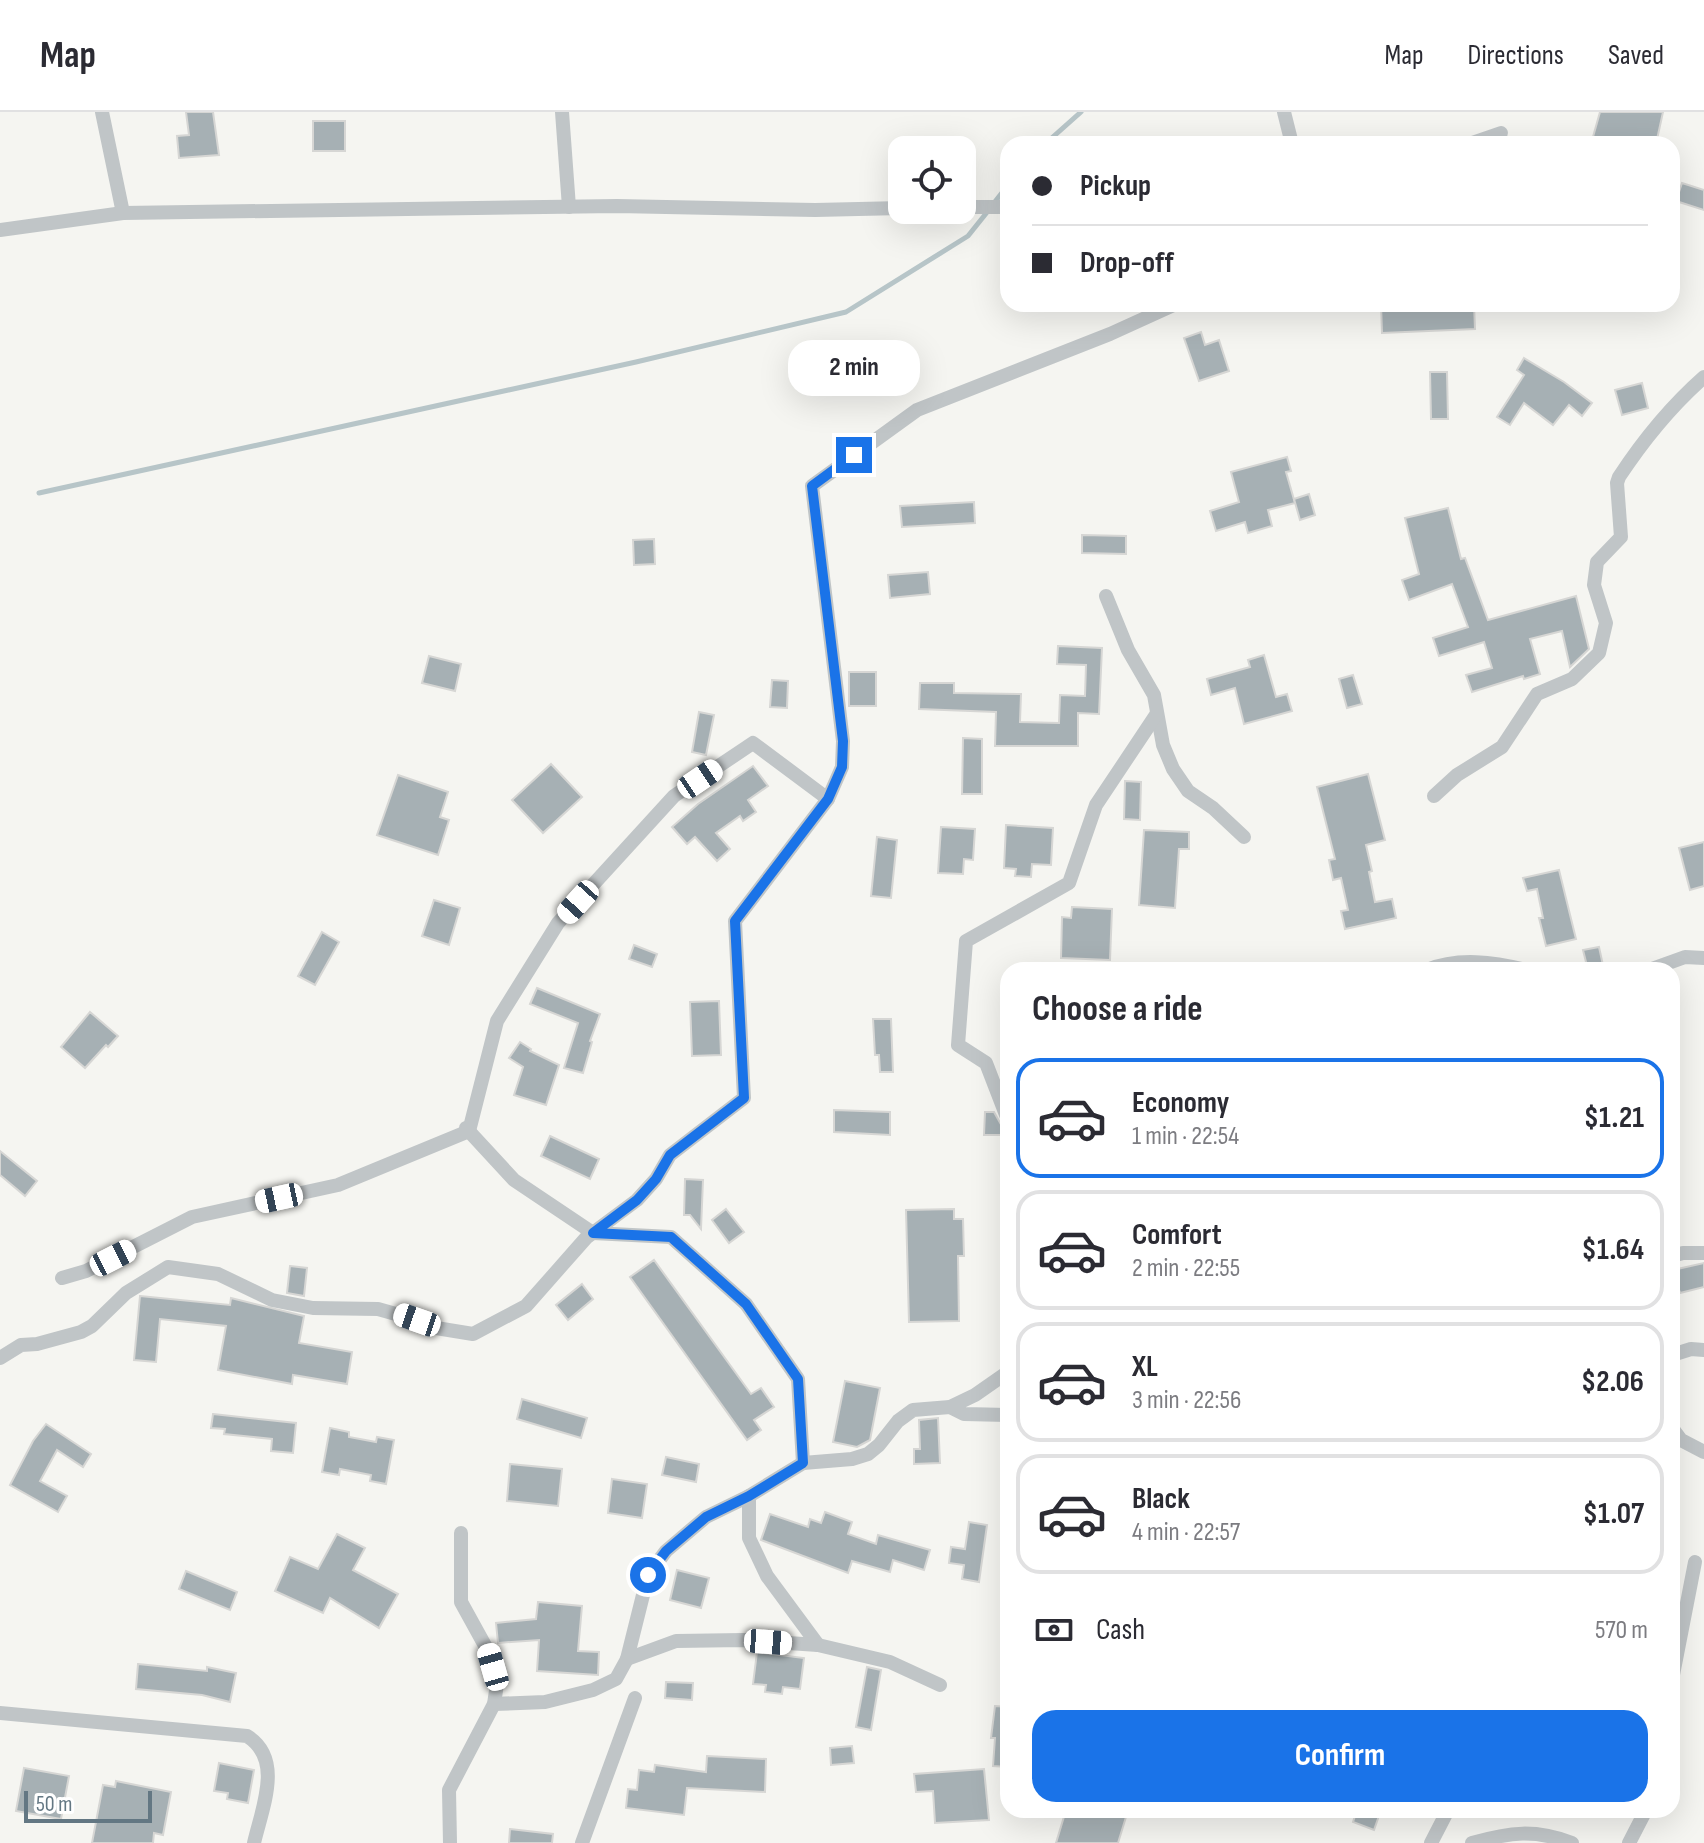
<!DOCTYPE html>
<html lang="en">
<head>
<meta charset="utf-8">
<style>
	body { margin:0; font-family:"Sofia Sans Condensed",sans-serif; background:#f2f2f3; color:#2b2b33; height:100vh; display:flex; flex-direction:column; font-size:30px; white-space:nowrap }
	* { box-sizing:border-box; margin:0 }
	p { font-size:26px; color:#7c7c81 }
	.icon { flex:none; width:44px; height:44px; fill:none; stroke:currentColor; stroke-width:2; stroke-linecap:round; stroke-linejoin:round }
	.map { position:relative; flex:1; overflow:hidden }
	.sheet { position:absolute; left:1000px; top:850px; width:680px; height:856px; display:flex; flex-direction:column; background:#fff; border-radius:24px; box-shadow:0 8px 32px #0002 }
	.sheet>* { flex:none }
	.hud { position:absolute; left:1000px; top:24px; width:680px; height:176px; border-radius:24px; box-shadow:0 8px 32px #0002; display:grid; align-content:center; height:176px; padding:0 32px; background:#fff }
	.buttons { position:absolute; left:888px; top:24px; display:grid; gap:16px }
	.buttons a { display:grid; place-items:center; width:88px; height:88px; border-radius:16px; background:#fff; box-shadow:0 8px 32px #0002; font-size:40px }
	.scale { position:absolute; left:24px; bottom:20px; width:128px; box-sizing:border-box; padding-left:8px; border:4px solid #637783; border-top:0; font-size:22px; line-height:28px; white-space:nowrap; color:#637783; -webkit-text-stroke:6px #fff; paint-order:stroke }
	.end { position:absolute; width:36px; height:36px; margin:-18px; border:10px solid #1a73e8; background:#fff; box-shadow:0 0 0 4px #fff }
	.from { border-radius:50% }
	.bubble { position:absolute; height:56px; border-radius:24px; background:#fff; box-shadow:0 8px 32px #0002; font-size:26px; font-weight:700; line-height:56px; text-align:center }
	.car { position:absolute; width:24px; height:48px; margin:-24px -12px; border-radius:10px; box-shadow:0 0 6px 2px #0007; background:linear-gradient(#fff 24%,#345 0 40%,#fff 0 76%,#345 0 86%,#fff 0) }
	.hud b { display:flex; align-items:center; gap:28px; height:76px; font-size:30px }
	.hud b+b { border-top:2px solid #e1e1e2 }
	.hud i { width:20px; height:20px; background:#2b2b33 }
	ul { padding:0; list-style:none }
	li { display:flex; align-items:center; gap:24px; height:120px; margin:0 16px 12px; padding:0 16px; border:4px solid #e1e1e2; border-radius:24px }
	li div { flex:1 }
	li b { display:block; font-size:30px }
	li em { font-style:normal; font-weight:700 }
	li.active { border-color:#1a73e8 }
	li>.icon { width:72px; height:72px; stroke-width:1.5 }
	h2 { padding:0 32px; font-size:36px; line-height:96px }
	.pay { display:flex; align-items:center; gap:20px; height:88px; padding:0 32px; font-size:30px }
	.pay p { margin-inline-start:auto }
	.action { display:flex; gap:16px; margin-top:auto; padding:16px 32px }
	.action a { flex:1; height:92px; border-radius:24px; background:#1a73e8; color:#fff; font-size:32px; font-weight:700; line-height:92px; text-align:center }
	header { display:flex; align-items:center; gap:48px; box-sizing:border-box; height:112px; padding:0 40px; background:#fff; border-bottom:2px solid #e1e1e2 }
	header strong { font-size:38px }
	nav { display:flex; gap:44px; margin-inline-start:auto; font-size:28px }
	.map>svg:first-child { display:block }
</style>
</head>
<body>
<header>
<strong>Map</strong>
<nav><a>Map</a><a>Directions</a><a>Saved</a></nav>
</header>
<div class="map">
<svg width="1704" height="1731" viewBox="0 0 1704 1731">
	<rect width="100%" height="100%" fill="#f5f5f1"/>
	<g fill="none" stroke-linecap="round" stroke-linejoin="round">
		<g stroke="#b7c5c8" stroke-width="5">
			<path d="M1045 32 1081 0"/>
			<path d="M994 91 1008 73"/>
			<path d="M39 381 636 250 846 200 968 124 988 99"/>
		</g>
	</g>
	<g fill="#a6b0b4" stroke="#d6d6d4" stroke-width="2">
		<path d="M186 0H213L219 43 179 46 177 24 189 23Z"/>
		<path d="M1600 0H1663L1656 32H1591Z"/>
		<rect x="313" y="9" width="32" height="30"/>
		<path d="M1682 71 1704 78V98L1676 89Z"/>
		<path d="M1381 192H1474L1475 217 1382 221Z"/>
		<path d="M1201 220 1205 233 1219 228 1229 259 1199 269 1184 226Z"/>
		<path d="M1524 246 1564 270 1592 291 1582 304 1569 293 1553 313 1524 291 1510 313 1497 305 1524 263 1517 258Z"/>
		<path d="M1430 260H1447L1448 307H1431Z"/>
		<path d="M1642 271 1648 296 1622 303 1615 278Z"/>
		<path d="M1287 345 1291 359 1286 360 1295 391 1268 398 1272 414 1248 421 1245 410 1216 419 1210 399 1239 390 1231 360Z"/>
		<path d="M1309 382 1315 403 1300 408 1294 387Z"/>
		<path d="M974 390 975 411 902 415 900 394Z"/>
		<path d="M1448 396 1461 447 1465 446 1488 508 1576 484 1589 537 1570 555 1562 519 1530 527 1540 562 1524 567 1523 564 1472 580 1466 563 1492 556 1484 530 1439 544 1433 526 1468 515 1452 472 1409 488 1402 468 1419 462 1405 406Z"/>
		<path d="M1082 423 1126 424V442L1082 441Z"/>
		<path d="M654 427 655 452 634 453 633 428Z"/>
		<path d="M928 460 930 482 890 486 888 463Z"/>
		<path d="M1058 534 1102 536 1099 602 1078 601V634H995L996 600 919 597 920 571H954V581L1021 582 1020 610 1059 611 1060 583 1085 584 1086 553 1057 552Z"/>
		<path d="M1264 543 1276 585 1287 582 1292 599 1244 612 1235 576 1211 583 1207 567 1250 555 1248 548Z"/>
		<path d="M429 544 461 552 455 579 422 571Z"/>
		<rect x="849" y="560" width="27" height="34"/>
		<path d="M1353 563 1362 592 1347 596 1339 567Z"/>
		<path d="M772 568 788 569 787 596 770 595Z"/>
		<path d="M699 600 714 603 706 643 692 640Z"/>
		<path d="M963 626 982 627V682H962Z"/>
		<path d="M551 652 582 685 543 721 512 688Z"/>
		<path d="M753 654 768 674 748 688 756 700 743 709 740 704 716 721 730 737 717 749 695 725 687 732 672 715 698 692Z"/>
		<path d="M1368 662 1385 728 1366 733 1372 759 1369 760 1375 790 1392 787 1396 806 1345 817 1341 799 1348 798 1341 766 1333 768 1329 748 1335 747 1317 675Z"/>
		<path d="M398 663 448 680 440 705 449 708 438 743 377 723Z"/>
		<path d="M1125 669 1141 670 1140 708 1124 707Z"/>
		<path d="M1006 713 1053 716 1051 753 1032 752 1031 765 1015 764 1016 757 1004 756Z"/>
		<path d="M941 715 975 717 973 748 964 747 963 762 938 761Z"/>
		<path d="M1144 718 1189 720V737H1179L1175 796 1139 793Z"/>
		<path d="M877 725 897 728 891 786 871 784Z"/>
		<path d="M1704 730V774L1690 778 1679 736Z"/>
		<path d="M1559 758 1576 827 1546 834 1539 806H1543L1537 777 1527 779 1523 766Z"/>
		<path d="M434 788 460 796 449 833 422 824Z"/>
		<path d="M1072 795 1112 797 1110 848 1061 846 1062 805 1071 806Z"/>
		<path d="M322 820 339 830 315 873 298 864Z"/>
		<path d="M634 833 657 842 652 855 629 847Z"/>
		<path d="M1599 835 1604 858H1588L1583 838Z"/>
		<path d="M537 876 600 902 590 929 592 930 583 961 564 956 578 911 530 892Z"/>
		<path d="M719 889 721 943 692 944 690 890Z"/>
		<path d="M90 900 118 924 108 935 106 933 85 956 61 935Z"/>
		<path d="M873 907H891L893 960H880L879 943H875Z"/>
		<path d="M520 930 531 937 530 939 559 953 546 993 514 983 523 955 509 946Z"/>
		<path d="M834 998 890 1000V1023L834 1020Z"/>
		<path d="M985 1000H994L1003 1016V1023H984Z"/>
		<path d="M550 1024 599 1047 590 1067 541 1044Z"/>
		<path d="M0 1039 37 1069 25 1084 0 1063Z"/>
		<path d="M685 1067 703 1068 701 1117 690 1103H684Z"/>
		<path d="M726 1097 744 1120 729 1131 712 1108Z"/>
		<path d="M954 1097V1107H963L964 1144H958L959 1209 909 1210 906 1098Z"/>
		<path d="M654 1148 751 1282 761 1276 774 1295 754 1308 761 1318 747 1328 630 1165Z"/>
		<path d="M1704 1151V1175L1680 1181 1673 1158Z"/>
		<path d="M290 1154 307 1156 304 1184 287 1181Z"/>
		<path d="M582 1172 593 1187 568 1208 556 1193Z"/>
		<path d="M140 1184 230 1193 231 1186 304 1204 299 1231 352 1240 347 1272 293 1263 292 1272 218 1258 226 1214 160 1207 156 1250 134 1248Z"/>
		<path d="M845 1269 880 1276 870 1328 857 1335 833 1330Z"/>
		<path d="M522 1287 587 1306 581 1326 517 1307Z"/>
		<path d="M213 1302 296 1311 293 1341 271 1339 272 1327 224 1322 225 1317 211 1316Z"/>
		<path d="M938 1306 940 1351 914 1352V1337H920L919 1308Z"/>
		<path d="M46 1312 91 1342 83 1355 57 1338 40 1369 67 1384 58 1400 10 1373 33 1329Z"/>
		<path d="M330 1316 349 1320V1325L376 1330 377 1325 394 1328 386 1372 370 1369 371 1363 340 1357 339 1363 322 1360Z"/>
		<path d="M666 1345 699 1352 696 1370 662 1363Z"/>
		<path d="M510 1352 562 1357 558 1394 507 1389Z"/>
		<path d="M612 1367 647 1372 642 1406 608 1401Z"/>
		<path d="M825 1400 852 1410 848 1422 876 1432 878 1423 930 1438 924 1458 893 1448 890 1460 852 1449 848 1461 761 1428 770 1402 808 1415 810 1407 821 1411Z"/>
		<path d="M969 1410 987 1413 979 1470 962 1467 964 1453 949 1451 951 1435 965 1437Z"/>
		<path d="M337 1422 365 1436 353 1458 398 1482 379 1516 330 1486 323 1501 275 1479 290 1445 318 1457Z"/>
		<path d="M677 1458 709 1466 701 1496 670 1488Z"/>
		<path d="M186 1459 237 1480 230 1498 179 1477Z"/>
		<path d="M538 1490 582 1494 578 1539 599 1540 598 1563 537 1559 539 1528 498 1531 496 1511 536 1507Z"/>
		<path d="M757 1540 804 1546 800 1577 783 1575 782 1582 765 1580 766 1573 753 1572Z"/>
		<path d="M138 1552 207 1559V1555L236 1561 230 1590 202 1583 136 1577Z"/>
		<path d="M867 1555 881 1558 871 1618 856 1615Z"/>
		<path d="M666 1570 693 1571 692 1588 665 1586Z"/>
		<path d="M995 1594 1008 1595V1655L993 1654 995 1626H991Z"/>
		<path d="M852 1634 854 1651 831 1653 830 1636Z"/>
		<path d="M707 1644 766 1647 765 1680 687 1676 684 1703 626 1696 628 1677 637 1678 639 1658 654 1660 655 1653 706 1660Z"/>
		<path d="M219 1651 254 1658 248 1691 227 1687 228 1681 214 1679Z"/>
		<path d="M24 1656 69 1664 61 1707 16 1699Z"/>
		<path d="M984 1657 989 1708 935 1711 933 1679 916 1680 914 1662Z"/>
		<path d="M116 1669 171 1680 163 1723 154 1721 153 1731H92L103 1673 115 1675Z"/>
		<path d="M1066 1698H1104L1126 1705 1118 1731H1056Z"/>
		<path d="M1357 1698H1381L1374 1718 1353 1710Z"/>
		<path d="M510 1717 553 1722 552 1731H509Z"/>
	</g>
	<g fill="none" stroke-linecap="round" stroke-linejoin="round">
		<g stroke="#c0c5c7" stroke-width="14">
			<path d="M102 0 123 101"/>
			<path d="M562 0 569 95"/>
			<path d="M1284 0 1292 32"/>
			<path d="M1469 32 1501 21"/>
			<path d="M962 95H1008"/>
			<path d="M0 118 123 101 617 94 815 98 902 96"/>
			<path d="M1106 484 1128 538 1154 583 1163 633 1173 657 1188 679 1213 696 1244 725"/>
			<path d="M1434 684 1457 663 1502 635 1537 582 1572 567 1599 541 1606 511 1594 473 1597 450 1621 425 1617 371 1619 365C1644 327 1670 295 1704 265"/>
			<path d="M1427 858C1458 845 1494 850 1526 858"/>
			<path d="M1649 858 1685 845 1704 846"/>
			<path d="M1008 1008 986 951 958 933 966 829 1069 771 1096 693 1156 603"/>
			<path d="M466 1016 514 1068 593 1121 671 1125 746 1192 798 1267 803 1351"/>
			<path d="M1672 1144 1683 1141H1704"/>
			<path d="M62 1166 86 1159 192 1105 338 1073 469 1019 497 909 558 811 674 684 753 631 828 687"/>
			<path d="M1672 1243 1691 1237 1704 1238"/>
			<path d="M0 1246 21 1233 37 1232 81 1220 92 1214 126 1181 168 1155 218 1162 272 1188 313 1196 378 1197 417 1208 430 1215 473 1222 526 1194 586 1126 637 1088 656 1067 670 1043 744 986 735 809 828 687 842 655 843 629 812 374 917 298 1110 222 1176 192"/>
			<path d="M950 1295 964 1302 1008 1303"/>
			<path d="M1672 1316 1681 1328 1704 1340"/>
			<path d="M749 1384V1426L767 1464 818 1533"/>
			<path d="M627 1547 676 1529 743 1528 818 1533 890 1550 940 1573"/>
			<path d="M1672 1568 1695 1450"/>
			<path d="M494 1592 545 1590 593 1578 616 1567 627 1547 648 1463 666 1439 706 1405 749 1384 803 1351 852 1347 868 1342 879 1333 898 1309 913 1298 950 1295 975 1283 1008 1260"/>
			<path d="M0 1601 247 1624C284 1647 262 1696 254 1731"/>
			<path d="M450 1731 449 1678 494 1592 497 1572 488 1539 461 1490V1421"/>
			<path d="M582 1731 635 1586"/>
			<path d="M1431 1731 1448 1698"/>
			<path d="M1472 1731C1510 1720 1535 1717 1572 1731"/>
			<path d="M1629 1731 1646 1698"/>
		</g>
	</g>
	<g fill="none" stroke-linecap="round" stroke-linejoin="round">
		<path stroke="#1a73e8" stroke-width="10" d="M648 1463 666 1439 706 1405 749 1384 803 1351 798 1267 746 1192 671 1125 593 1121 637 1088 656 1067 670 1043 744 986 735 809 828 687 842 655 843 629 812 374 854 343"/>
	</g>
</svg>
<div class="buttons">
<a><svg class="icon" aria-label="locate" viewBox="0 0 24 24"><circle cx="12" cy="12" r="6"/><path d="M12 2v4M12 18v4M2 12h4M18 12h4"/></svg></a>
</div>
<div class="scale">50 m</div>
<i class="end from" style="left:648px;top:1463px"></i>
<i class="end" style="left:854px;top:343px"></i>
<div class="bubble" style="left:788px;top:228px;width:132px">2 min</div>
<i class="car" style="left:700px;top:667px;rotate:56deg"></i>
<i class="car" style="left:578px;top:790px;rotate:222deg"></i>
<i class="car" style="left:279px;top:1086px;rotate:258deg"></i>
<i class="car" style="left:113px;top:1146px;rotate:63deg"></i>
<i class="car" style="left:417px;top:1208px;rotate:289deg"></i>
<i class="car" style="left:768px;top:1530px;rotate:94deg"></i>
<i class="car" style="left:493px;top:1555px;rotate:344deg"></i>
<div class="hud">
<b><i class="from"></i>Pickup</b>
<b><i></i>Drop-off</b>
</div>
<section class="sheet">
<h2>Choose a ride</h2>
<ul>
<li class="active"><svg class="icon" aria-label="car" viewBox="0 0 24 24"><path d="M5 17H2v-5l4-1 3-4h7l3 4 3 1v5h-3M9 17h6M6 11h13"/><circle cx="7" cy="17" r="2"/><circle cx="17" cy="17" r="2"/></svg><div><b>Economy</b><p>1 min · 22:54</p></div><em>$1.21</em></li>
<li><svg class="icon" aria-label="car" viewBox="0 0 24 24"><path d="M5 17H2v-5l4-1 3-4h7l3 4 3 1v5h-3M9 17h6M6 11h13"/><circle cx="7" cy="17" r="2"/><circle cx="17" cy="17" r="2"/></svg><div><b>Comfort</b><p>2 min · 22:55</p></div><em>$1.64</em></li>
<li><svg class="icon" aria-label="car" viewBox="0 0 24 24"><path d="M5 17H2v-5l4-1 3-4h7l3 4 3 1v5h-3M9 17h6M6 11h13"/><circle cx="7" cy="17" r="2"/><circle cx="17" cy="17" r="2"/></svg><div><b>XL</b><p>3 min · 22:56</p></div><em>$2.06</em></li>
<li><svg class="icon" aria-label="car" viewBox="0 0 24 24"><path d="M5 17H2v-5l4-1 3-4h7l3 4 3 1v5h-3M9 17h6M6 11h13"/><circle cx="7" cy="17" r="2"/><circle cx="17" cy="17" r="2"/></svg><div><b>Black</b><p>4 min · 22:57</p></div><em>$1.07</em></li>
</ul>
<div class="pay"><svg class="icon" aria-label="cash" viewBox="0 0 24 24"><path d="M3 7h18v10H3z"/><circle cx="12" cy="12" r="2"/></svg>Cash<p>570 m</p></div>
<div class="action"><a>Confirm</a></div>
</section>
</div>
</body>
</html>
